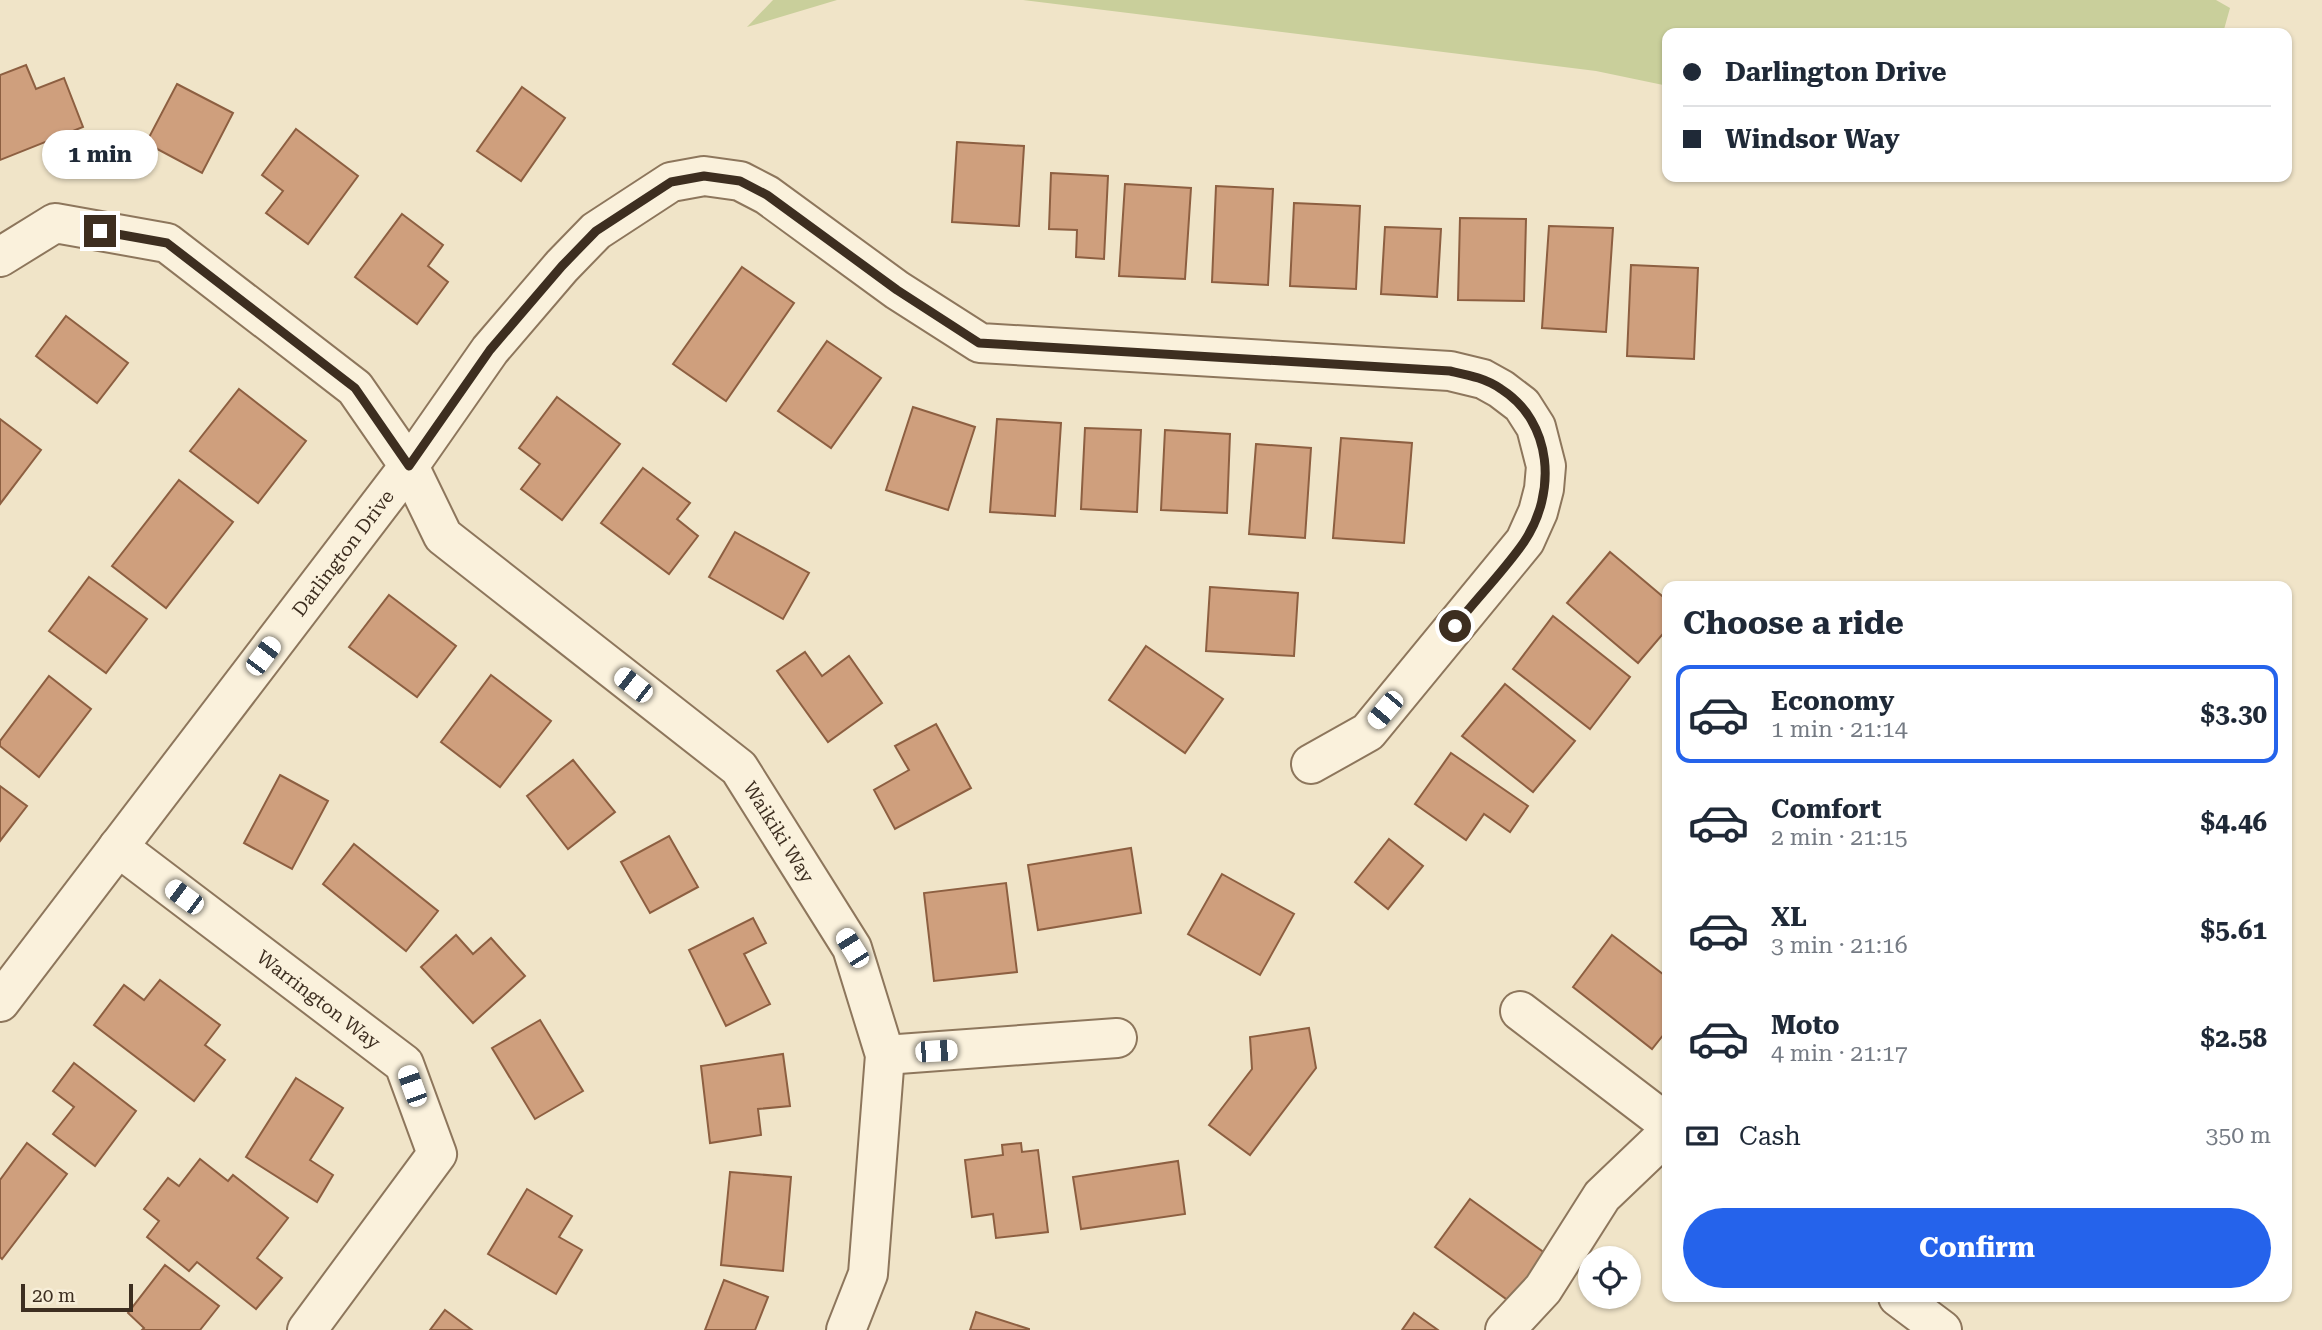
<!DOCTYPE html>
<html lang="en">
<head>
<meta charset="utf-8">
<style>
	body { margin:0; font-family:"Roboto Serif",serif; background:#f2f2f3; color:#1f2937; height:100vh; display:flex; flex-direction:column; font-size:26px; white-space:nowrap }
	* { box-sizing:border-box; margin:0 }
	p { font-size:23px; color:#747a83 }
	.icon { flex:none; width:38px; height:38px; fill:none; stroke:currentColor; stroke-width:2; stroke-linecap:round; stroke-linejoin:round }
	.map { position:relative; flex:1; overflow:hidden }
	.details { position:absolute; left:1662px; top:581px; width:630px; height:721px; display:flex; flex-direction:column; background:#fff; border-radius:14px; box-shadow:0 2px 5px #0004 }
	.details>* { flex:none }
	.hud { position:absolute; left:1662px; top:28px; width:630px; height:154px; border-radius:14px; box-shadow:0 2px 5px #0004; display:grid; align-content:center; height:154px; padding:0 21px; background:#fff }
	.buttons { position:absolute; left:1578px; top:1246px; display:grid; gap:14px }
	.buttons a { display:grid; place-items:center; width:63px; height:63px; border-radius:50%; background:#fff; box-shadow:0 2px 5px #0004; font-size:35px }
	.scale { position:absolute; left:21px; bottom:18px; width:112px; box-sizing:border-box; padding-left:7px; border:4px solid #3d2e20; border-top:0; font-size:19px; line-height:24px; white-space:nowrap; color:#3d2e20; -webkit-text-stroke:5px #f7eed8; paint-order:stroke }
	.end { position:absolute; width:32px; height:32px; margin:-16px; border:9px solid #3d2e20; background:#fff; box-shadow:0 0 0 4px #fff }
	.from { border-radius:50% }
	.bubble { position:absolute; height:49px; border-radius:24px; background:#fff; box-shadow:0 2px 5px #0004; font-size:23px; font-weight:700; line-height:49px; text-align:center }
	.car { position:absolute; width:21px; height:42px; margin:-21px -10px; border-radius:9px; box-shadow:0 0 5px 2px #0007; background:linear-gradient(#fff 24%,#345 0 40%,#fff 0 76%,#345 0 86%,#fff 0) }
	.hud b { display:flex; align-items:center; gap:24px; height:66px; font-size:26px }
	.hud b+b { border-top:2px solid #e0e1e3 }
	.hud i { width:18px; height:18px; background:#1f2937 }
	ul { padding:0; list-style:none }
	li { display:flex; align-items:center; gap:21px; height:98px; margin:0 14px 10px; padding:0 7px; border:4px solid transparent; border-radius:14px }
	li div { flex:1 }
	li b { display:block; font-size:26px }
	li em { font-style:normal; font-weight:700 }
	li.on { border-color:#2563eb }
	li>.icon { width:63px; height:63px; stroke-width:1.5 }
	h2 { padding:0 21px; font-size:32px; line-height:84px }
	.pay { display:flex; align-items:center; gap:18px; height:77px; padding:0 21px; font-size:26px }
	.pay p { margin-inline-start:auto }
	.primary-button { display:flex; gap:14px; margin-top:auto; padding:14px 21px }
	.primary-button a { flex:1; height:80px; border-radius:42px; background:#2563eb; color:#fff; font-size:28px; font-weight:700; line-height:80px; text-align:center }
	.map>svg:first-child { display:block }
</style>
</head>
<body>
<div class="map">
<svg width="2322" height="1330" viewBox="0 0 2322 1330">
	<rect width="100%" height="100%" fill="#f0e4c8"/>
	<g fill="#c9cf9b">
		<path d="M773 0H837L747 27Z"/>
		<path d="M1023 0H2216L2230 8 2223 33H1668V86L1596 71Z"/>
	</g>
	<g fill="#cf9f7d" stroke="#8d5f41" stroke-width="2">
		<path d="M26 65 36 89 64 78 83 127 0 160V75Z"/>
		<path d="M177 84 233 113 202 173 146 143Z"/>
		<path d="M522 87 565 118 521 181 477 151Z"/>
		<path d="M296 129 358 176 308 244 266 213 283 191 262 175Z"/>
		<path d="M957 142 1024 146 1019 226 952 222Z"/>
		<path d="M1051 173 1108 176 1104 259 1076 257 1077 230 1049 229Z"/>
		<path d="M1125 184 1191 188 1185 279 1119 276Z"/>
		<path d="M1216 186 1273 189 1268 285 1212 282Z"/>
		<path d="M1294 203 1360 206 1356 289 1290 286Z"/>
		<path d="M402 214 443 245 428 266 448 282 417 324 355 277Z"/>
		<path d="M1460 218 1526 219 1524 301 1458 300Z"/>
		<path d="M1549 226 1613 228 1606 332 1542 328Z"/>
		<path d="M1385 227 1441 229 1437 297 1381 294Z"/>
		<path d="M1631 265 1698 268 1694 359 1627 356Z"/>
		<path d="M742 267 794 303 726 401 673 364Z"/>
		<path d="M66 316 128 363 97 403 36 356Z"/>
		<path d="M827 341 881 378 831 448 778 411Z"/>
		<path d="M239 389 306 441 258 503 190 451Z"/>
		<path d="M557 397 620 444 562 520 521 489 540 464 519 448Z"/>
		<path d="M913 407 975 427 948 510 886 490Z"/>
		<path d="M0 419 41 450 0 504Z"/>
		<path d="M997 419 1061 423 1055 516 990 512Z"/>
		<path d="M1085 428 1141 430 1137 512 1081 509Z"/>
		<path d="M1165 430 1230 434 1227 513 1161 510Z"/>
		<path d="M1341 438 1412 443 1404 543 1333 538Z"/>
		<path d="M1256 444 1311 448 1305 538 1249 534Z"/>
		<path d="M643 468 690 503 677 519 698 536 669 574 601 523Z"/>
		<path d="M179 480 233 522 166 608 112 566Z"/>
		<path d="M735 532 809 573 783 619 709 577Z"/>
		<path d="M1610 552 1668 601V628L1638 663 1567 603Z"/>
		<path d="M89 577 147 619 106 673 49 631Z"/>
		<path d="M1210 587 1298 593 1294 656 1206 651Z"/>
		<path d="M389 595 456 646 417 697 349 647Z"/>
		<path d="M1553 616 1630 677 1590 729 1513 669Z"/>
		<path d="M1146 646 1223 699 1185 753 1109 700Z"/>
		<path d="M805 652 822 676 849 656 882 703 828 742 777 671Z"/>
		<path d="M491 675 551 721 500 787 441 742Z"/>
		<path d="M49 676 91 709 39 777 0 746V741Z"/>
		<path d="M1505 684 1575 741 1533 792 1462 736Z"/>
		<path d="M936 724 971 788 895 829 874 790 909 770 895 746Z"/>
		<path d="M1451 753 1528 806 1510 832 1484 814 1466 840 1415 804Z"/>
		<path d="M573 760 615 812 568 849 527 796Z"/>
		<path d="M280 775 328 801 292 869 244 843Z"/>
		<path d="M0 786 27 806 0 841Z"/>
		<path d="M669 836 698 887 650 913 621 862Z"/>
		<path d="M1389 839 1423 866 1388 909 1355 882Z"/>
		<path d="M354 844 438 911 406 951 323 884Z"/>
		<path d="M1131 848 1141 913 1038 930 1028 865Z"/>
		<path d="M1222 874 1294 914 1260 975 1188 934Z"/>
		<path d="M1006 883 1017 972 934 981 924 893Z"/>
		<path d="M753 918 766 943 744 954 770 1004 726 1026 689 950Z"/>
		<path d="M456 935 473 954 491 938 525 976 473 1023 421 967Z"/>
		<path d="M1612 935 1668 978V1029L1652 1049 1573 987Z"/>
		<path d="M160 980 220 1025 205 1045 225 1060 194 1101 94 1025 124 985 144 1000Z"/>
		<path d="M540 1020 583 1091 535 1119 492 1048Z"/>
		<path d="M1309 1028 1316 1068 1250 1155 1209 1125 1252 1069 1250 1037Z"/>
		<path d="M783 1054 790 1106 758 1109 761 1135 710 1143 701 1066Z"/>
		<path d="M74 1063 136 1111 95 1166 53 1134 74 1107 53 1091Z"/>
		<path d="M296 1078 343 1108 310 1160 333 1175 317 1202 246 1157Z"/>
		<path d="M27 1143 67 1174 2 1259 0 1257V1180Z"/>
		<path d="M1021 1143 1022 1152 1038 1150 1048 1232 996 1238 993 1214 972 1217 965 1160 1003 1155 1002 1145Z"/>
		<path d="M200 1159 228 1181 233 1175 288 1218 257 1258 282 1278 256 1309 197 1262 189 1271 147 1237 159 1221 144 1209 168 1178 179 1186Z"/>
		<path d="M1178 1161 1185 1214 1081 1229 1073 1177Z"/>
		<path d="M730 1172 791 1177 783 1271 721 1265Z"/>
		<path d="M527 1189 572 1216 559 1237 582 1250 556 1294 488 1254Z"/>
		<path d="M1470 1199 1549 1256 1513 1304 1435 1247Z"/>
		<path d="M165 1265 219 1306 200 1330H142L144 1328 128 1313Z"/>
		<path d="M724 1280 768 1297 755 1330H705Z"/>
		<path d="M445 1310 472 1330H430Z"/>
		<path d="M976 1312 1029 1329V1330H970Z"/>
		<path d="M1414 1313 1438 1330H1402Z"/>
	</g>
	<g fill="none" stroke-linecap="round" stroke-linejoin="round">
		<g stroke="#8d765c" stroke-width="42">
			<g id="minor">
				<path id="s1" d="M0 257 55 223 167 243 355 388 409 466 443 536 739 768 852 948 885 1055 868 1274 846 1330"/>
				<path id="s2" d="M118 847 404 1064 437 1154 307 1330"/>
				<path id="s3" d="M0 1002 409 466 490 350 562 266 596 231 671 182 704 176 740 181 767 195 897 290 980 343 1450 371 1483 379 1501 389 1522 405 1536 427 1546 466 1544 489 1538 512 1525 541 1368 732 1311 764"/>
				<path d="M1520 1011 1668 1124"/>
				<path d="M885 1055 1117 1038"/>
				<path d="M1898 1297 1942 1330"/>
				<path d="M1505 1330 1543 1289 1602 1196 1668 1133"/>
			</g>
		</g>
		<use href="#minor" stroke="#faf1dc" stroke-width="38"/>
	</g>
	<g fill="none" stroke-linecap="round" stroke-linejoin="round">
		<path stroke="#3d2e20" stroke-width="9" d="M100 231 167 243 355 388 409 466 490 350 562 266 596 231 671 182 704 176 740 181 767 195 897 290 979 343 1450 371C1468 375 1485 378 1501 389 1553 422 1557 493 1524 542 1504 571 1477 598 1455 626"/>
	</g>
	<g text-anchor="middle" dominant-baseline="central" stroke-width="5" stroke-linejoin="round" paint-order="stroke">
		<g font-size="19" fill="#3d2e20" stroke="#f7eed8">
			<text stroke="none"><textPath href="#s3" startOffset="565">Darlington Drive</textPath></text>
			<text stroke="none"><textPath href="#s1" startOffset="1040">Waikiki Way</textPath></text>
			<text stroke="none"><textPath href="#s2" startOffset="252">Warrington Way</textPath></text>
		</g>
	</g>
</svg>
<div class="buttons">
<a><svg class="icon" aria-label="locate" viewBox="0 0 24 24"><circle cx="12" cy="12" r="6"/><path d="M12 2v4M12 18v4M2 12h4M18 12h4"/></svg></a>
</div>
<div class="scale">20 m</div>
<i class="end from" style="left:1455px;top:626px"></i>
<i class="end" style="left:100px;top:231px"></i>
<div class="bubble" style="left:42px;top:130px;width:116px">1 min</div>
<i class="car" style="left:263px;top:656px;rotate:37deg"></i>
<i class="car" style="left:633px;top:685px;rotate:308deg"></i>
<i class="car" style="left:1385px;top:710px;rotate:220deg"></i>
<i class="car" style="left:184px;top:897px;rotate:307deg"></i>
<i class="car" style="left:852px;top:948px;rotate:328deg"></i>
<i class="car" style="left:936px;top:1051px;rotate:86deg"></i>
<i class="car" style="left:412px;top:1086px;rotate:340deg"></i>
<div class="hud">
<b><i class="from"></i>Darlington Drive</b>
<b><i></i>Windsor Way</b>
</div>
<section class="details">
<h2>Choose a ride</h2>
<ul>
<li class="on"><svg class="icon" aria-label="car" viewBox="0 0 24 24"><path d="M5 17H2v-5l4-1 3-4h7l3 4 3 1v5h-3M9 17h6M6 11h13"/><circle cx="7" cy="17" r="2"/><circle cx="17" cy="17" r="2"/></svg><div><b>Economy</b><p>1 min · 21:14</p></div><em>$3.30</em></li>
<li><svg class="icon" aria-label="car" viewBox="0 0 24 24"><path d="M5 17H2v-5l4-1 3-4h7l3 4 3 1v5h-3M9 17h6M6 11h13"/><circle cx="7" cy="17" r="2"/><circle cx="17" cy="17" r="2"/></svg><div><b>Comfort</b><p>2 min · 21:15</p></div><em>$4.46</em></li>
<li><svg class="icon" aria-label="car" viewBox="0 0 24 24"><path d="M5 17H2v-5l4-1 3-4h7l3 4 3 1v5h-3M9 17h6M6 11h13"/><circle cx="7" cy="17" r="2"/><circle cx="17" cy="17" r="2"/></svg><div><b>XL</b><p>3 min · 21:16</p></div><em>$5.61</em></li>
<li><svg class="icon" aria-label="car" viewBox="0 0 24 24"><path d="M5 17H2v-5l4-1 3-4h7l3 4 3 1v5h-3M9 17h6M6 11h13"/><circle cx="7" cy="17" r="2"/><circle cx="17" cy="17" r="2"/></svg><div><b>Moto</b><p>4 min · 21:17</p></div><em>$2.58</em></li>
</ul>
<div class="pay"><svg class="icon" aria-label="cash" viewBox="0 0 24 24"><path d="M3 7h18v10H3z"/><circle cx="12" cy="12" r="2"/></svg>Cash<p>350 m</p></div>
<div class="primary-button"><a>Confirm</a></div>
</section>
</div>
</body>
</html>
